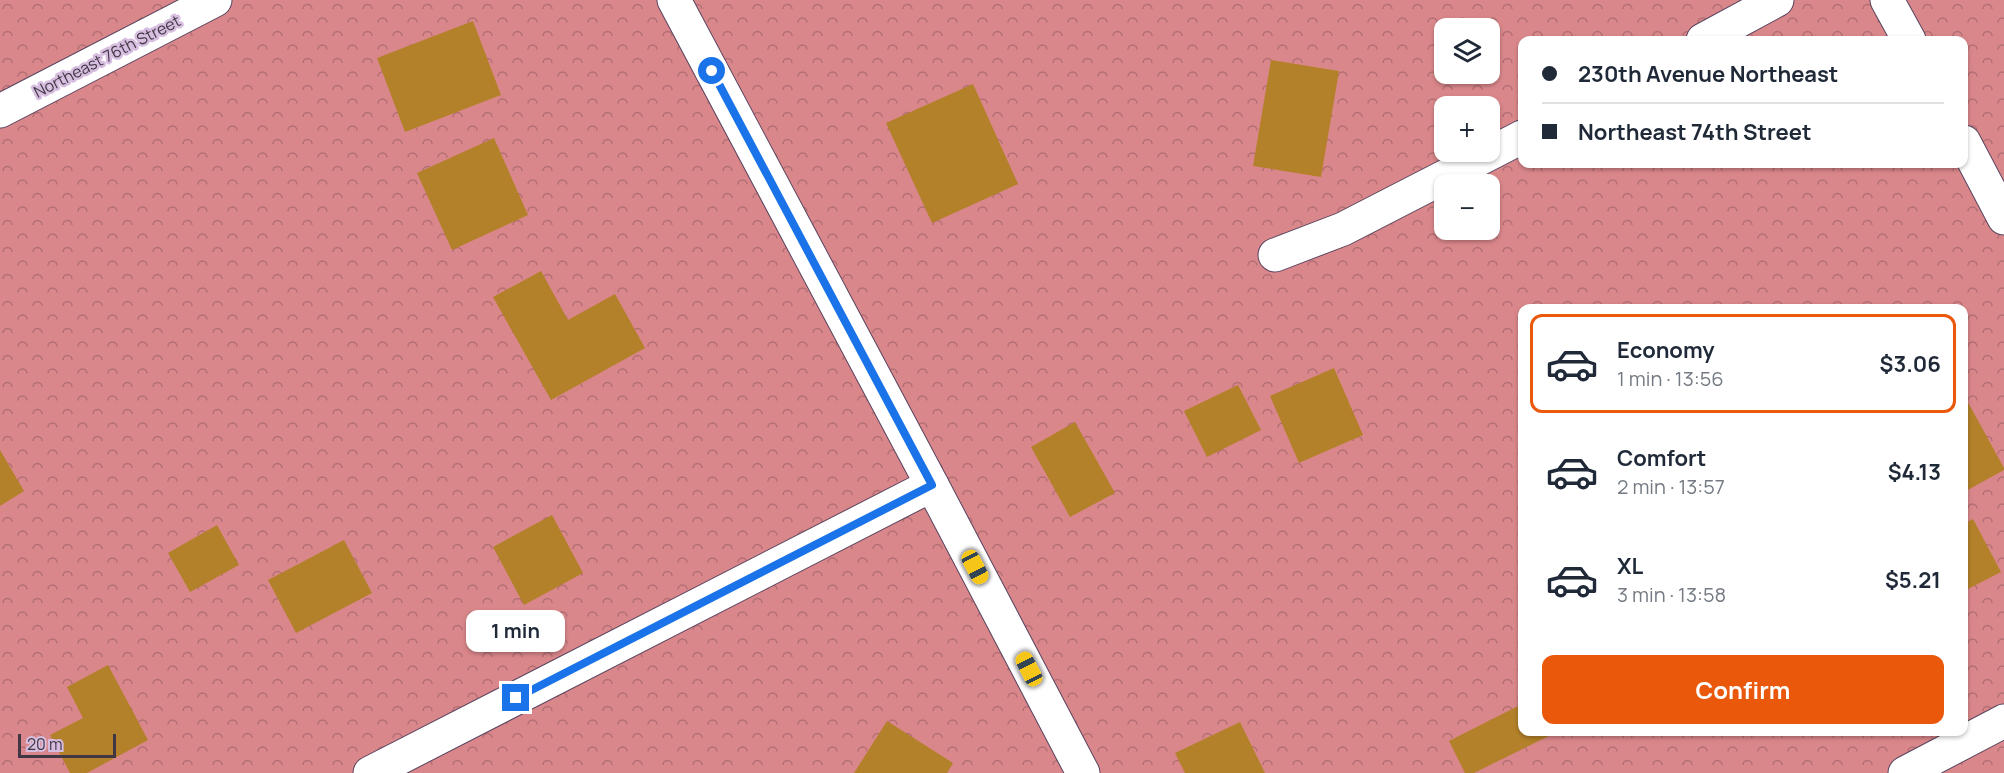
<!DOCTYPE html>
<html lang="en">
<head>
<meta charset="utf-8">
<style>
	body { margin:0; font-family:Manrope,sans-serif; background:#f2f2f3; color:#1f2937; height:100vh; display:flex; flex-direction:column; font-size:22px; white-space:nowrap }
	* { box-sizing:border-box; margin:0 }
	p { font-size:20px; color:#747a83 }
	.icon { flex:none; width:33px; height:33px; fill:none; stroke:currentColor; stroke-width:2; stroke-linecap:round; stroke-linejoin:round }
	.map { position:relative; flex:1; overflow:hidden }
	.drawer { position:absolute; left:1518px; top:304px; width:450px; height:432px; display:flex; flex-direction:column; background:#fff; border-radius:12px; box-shadow:0 2px 4px #0004 }
	.drawer>* { flex:none }
	.banner { position:absolute; left:1518px; top:36px; width:450px; height:132px; border-radius:12px; box-shadow:0 2px 4px #0004; display:grid; align-content:center; height:132px; padding:0 24px; background:#fff }
	.tools { position:absolute; left:1434px; top:18px; display:grid; gap:12px }
	.tools a { display:grid; place-items:center; width:66px; height:66px; border-radius:12px; background:#fff; box-shadow:0 2px 4px #0004; font-size:30px }
	.scale { position:absolute; left:18px; bottom:15px; width:98px; box-sizing:border-box; padding-left:6px; border:3px solid #413744; border-top:0; font-size:16px; line-height:21px; white-space:nowrap; color:#413744; -webkit-text-stroke:4px #d7bee0; paint-order:stroke }
	.end { position:absolute; width:27px; height:27px; margin:-14px; border:8px solid #1a73e8; background:#fff; box-shadow:0 0 0 3px #fff }
	.from { border-radius:50% }
	.bubble { position:absolute; height:42px; border-radius:12px; background:#fff; box-shadow:0 2px 4px #0004; font-size:20px; font-weight:700; line-height:42px; text-align:center }
	.car { position:absolute; width:18px; height:36px; margin:-18px -9px; border-radius:8px; box-shadow:0 0 4px 2px #0007; background:linear-gradient(#f5c518 24%,#345 0 40%,#f5c518 0 76%,#345 0 86%,#f5c518 0) }
	.banner b { display:flex; align-items:center; gap:21px; height:57px; font-size:22px }
	.banner b+b { border-top:2px solid #e0e1e3 }
	.banner i { width:15px; height:15px; background:#1f2937 }
	ul { padding:10px 0 0; list-style:none }
	li { display:flex; align-items:center; gap:18px; height:99px; margin:0 12px 9px; padding:0 12px; border:3px solid transparent; border-radius:12px }
	li div { flex:1 }
	li b { display:block; font-size:22px }
	li em { font-style:normal; font-weight:700 }
	li.current { border-color:#ea580c }
	li>.icon { width:54px; height:54px; stroke-width:1.5 }
	.cta { display:flex; gap:12px; margin-top:auto; padding:12px 24px }
	.cta a { flex:1; height:69px; border-radius:12px; background:#ea580c; color:#fff; font-size:24px; font-weight:700; line-height:69px; text-align:center }
	.map>svg:first-child { display:block }
</style>
</head>
<body>
<div class="map">
<svg width="2004" height="773" viewBox="0 0 2004 773">
	<defs>
		<pattern id="forest-crowns" width="20" height="18" patternUnits="userSpaceOnUse" patternTransform="scale(1.5)"><rect width="20" height="18" fill="#da878b"/><path d="M2 6a3 3 0 1 1 6 0M12 15a3 3 0 1 1 6 0" fill="none" stroke="#b26f73"/></pattern>
	</defs>
	<rect width="100%" height="100%" fill="#d7bee0"/>
	<path fill="url(#forest-crowns)" fill-rule="evenodd" d="M0 0H2004V773H0ZM1444 28H1490V74H1444ZM1522 40H1964V164H1522ZM1444 106H1490V152H1444ZM1444 184H1490V230H1444ZM1522 309H1964V732H1522Z"/>
	<g fill="#b38129">
		<path d="M473 21 501 95 405 132 377 58Z"/>
		<path d="M1271 60 1339 71 1321 177 1253 166Z"/>
		<path d="M973 84 1018 184 932 223 886 123Z"/>
		<path d="M494 138 528 215 452 250 417 173Z"/>
		<path d="M541 271 568 320 615 294 645 348 551 400 493 297Z"/>
		<path d="M1334 368 1363 435 1299 463 1270 396Z"/>
		<path d="M1238 385 1261 430 1207 457 1184 411Z"/>
		<path d="M1964 395 2004 468V470L1964 492Z"/>
		<path d="M1075 422 1115 493 1070 517 1031 447Z"/>
		<path d="M0 450 24 491 0 506Z"/>
		<path d="M552 515 583 573 524 605 493 547Z"/>
		<path d="M1973 519 2001 572 1964 591V524Z"/>
		<path d="M217 525 239 565 190 592 168 553Z"/>
		<path d="M344 540 372 593 296 633 268 580Z"/>
		<path d="M108 665 148 740 87 773H70L50 735 83 718 67 687Z"/>
		<path d="M1522 704V732H1557L1474 773H1465L1449 741Z"/>
		<path d="M887 721 953 763 947 773H854Z"/>
		<path d="M1240 722 1265 773H1185L1175 753Z"/>
	</g>
	<g fill="none" stroke-linecap="round" stroke-linejoin="round">
		<g stroke="#58435f" stroke-width="35">
			<g id="street">
				<path d="M674 0 932 485 1083 773"/>
				<path d="M1887 0 1909 40"/>
				<path d="M1703 40 1777 0"/>
				<path d="M0 111 215 0"/>
				<path d="M1964 142 2004 218"/>
				<path d="M1275 255 1343 229 1522 137"/>
				<path d="M370 773 932 485"/>
				<path d="M1905 773 2004 721"/>
			</g>
		</g>
		<use href="#street" stroke="#fff" stroke-width="33"/>
	</g>
	<g fill="none" stroke-linecap="round" stroke-linejoin="round">
		<path stroke="#1a73e8" stroke-width="8" d="M516 698 932 485 712 71"/>
	</g>
	<g text-anchor="middle" dominant-baseline="central" stroke-width="5" stroke-linejoin="round" paint-order="stroke">
		<g font-size="16" fill="#413744" stroke="#d7bee0">
			<text transform="translate(107 56) rotate(-27)">Northeast 76th Street</text>
		</g>
	</g>
</svg>
<div class="tools">
<a><svg class="icon" aria-label="layers" viewBox="0 0 24 24"><path d="M12 4l9 5-9 5-9-5zM3 14l9 5 9-5"/></svg></a>
<a>+</a>
<a>−</a>
</div>
<div class="scale">20 m</div>
<i class="end from" style="left:712px;top:71px"></i>
<i class="end" style="left:516px;top:698px"></i>
<div class="bubble" style="left:466px;top:610px;width:99px">1 min</div>
<i class="car" style="left:975px;top:567px;rotate:152deg"></i>
<i class="car" style="left:1029px;top:669px;rotate:333deg"></i>
<div class="banner">
<b><i class="from"></i>230th Avenue Northeast</b>
<b><i></i>Northeast 74th Street</b>
</div>
<section class="drawer">
<ul>
<li class="current"><svg class="icon" aria-label="car" viewBox="0 0 24 24"><path d="M5 17H2v-5l4-1 3-4h7l3 4 3 1v5h-3M9 17h6M6 11h13"/><circle cx="7" cy="17" r="2"/><circle cx="17" cy="17" r="2"/></svg><div><b>Economy</b><p>1 min · 13:56</p></div><em>$3.06</em></li>
<li><svg class="icon" aria-label="car" viewBox="0 0 24 24"><path d="M5 17H2v-5l4-1 3-4h7l3 4 3 1v5h-3M9 17h6M6 11h13"/><circle cx="7" cy="17" r="2"/><circle cx="17" cy="17" r="2"/></svg><div><b>Comfort</b><p>2 min · 13:57</p></div><em>$4.13</em></li>
<li><svg class="icon" aria-label="car" viewBox="0 0 24 24"><path d="M5 17H2v-5l4-1 3-4h7l3 4 3 1v5h-3M9 17h6M6 11h13"/><circle cx="7" cy="17" r="2"/><circle cx="17" cy="17" r="2"/></svg><div><b>XL</b><p>3 min · 13:58</p></div><em>$5.21</em></li>
</ul>
<div class="cta"><a>Confirm</a></div>
</section>
</div>
</body>
</html>
